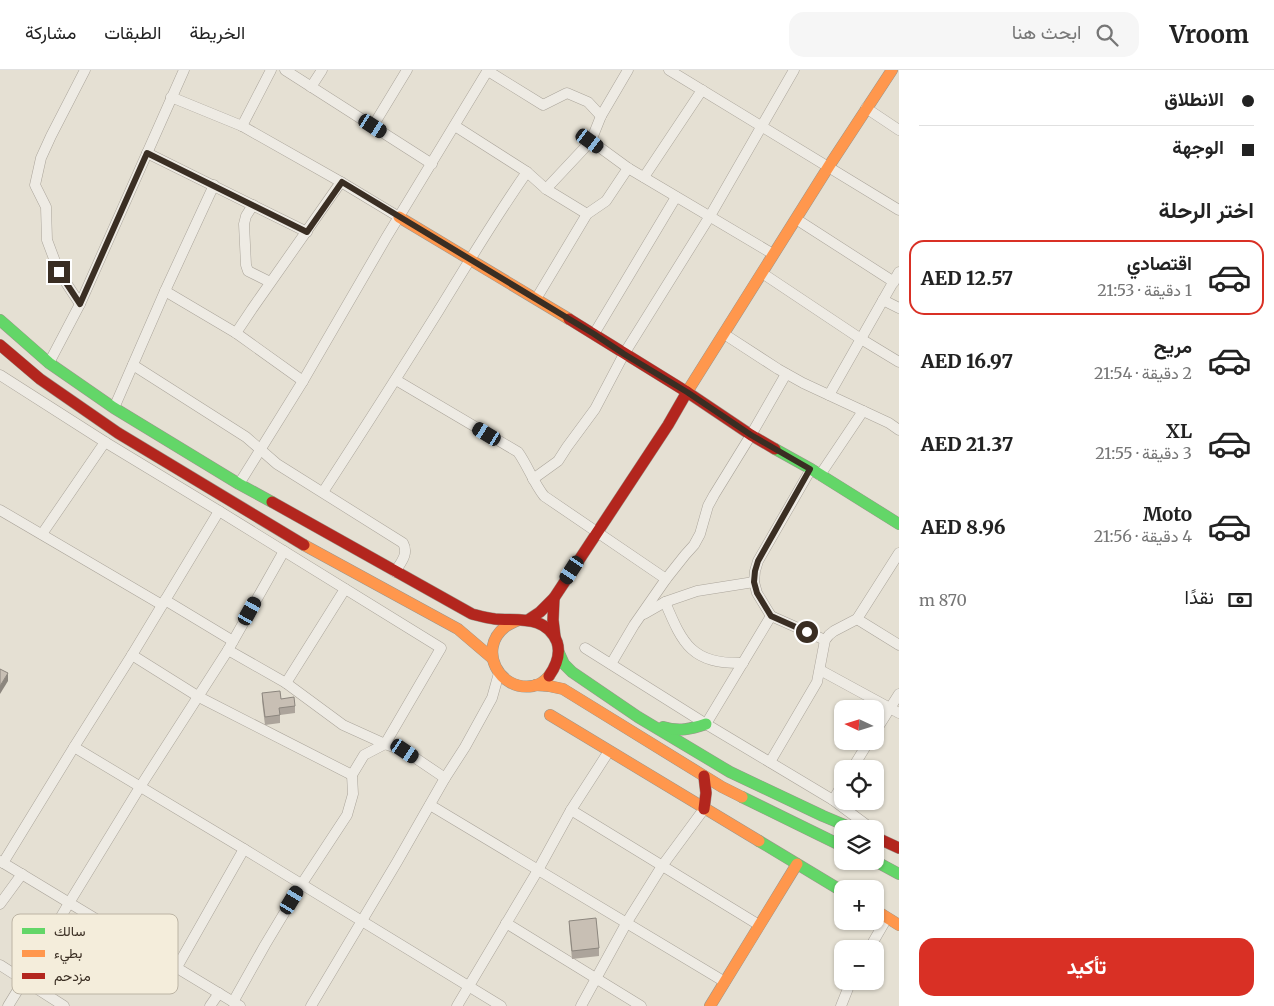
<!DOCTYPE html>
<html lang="ar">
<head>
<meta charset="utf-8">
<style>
	body { margin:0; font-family:Merriweather,Vazirmatn,serif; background:#f6f6f6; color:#222; direction:rtl; height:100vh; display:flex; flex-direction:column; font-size:19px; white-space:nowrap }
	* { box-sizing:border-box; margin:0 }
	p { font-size:16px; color:#767676 }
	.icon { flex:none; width:28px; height:28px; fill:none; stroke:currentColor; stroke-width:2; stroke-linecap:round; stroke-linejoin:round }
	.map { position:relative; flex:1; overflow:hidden; direction:ltr }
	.details { display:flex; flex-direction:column; background:#fff; width:375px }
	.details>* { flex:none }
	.banner { display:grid; align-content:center; height:110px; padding:0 20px; background:#fff }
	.needle { width:32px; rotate:274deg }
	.buttons { position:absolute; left:834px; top:630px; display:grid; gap:10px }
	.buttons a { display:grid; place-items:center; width:50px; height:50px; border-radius:10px; background:#fff; box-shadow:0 1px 4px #0004; font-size:25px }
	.end { position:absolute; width:22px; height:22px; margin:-11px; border:6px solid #3a2e23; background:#fff; box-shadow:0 0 0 2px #fff }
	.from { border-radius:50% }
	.car { position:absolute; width:15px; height:30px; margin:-15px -8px; border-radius:6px; box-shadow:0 0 4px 1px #0007; background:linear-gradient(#222 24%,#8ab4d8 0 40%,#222 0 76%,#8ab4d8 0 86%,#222 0) }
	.banner b { display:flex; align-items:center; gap:18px; height:48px; font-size:19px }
	.banner b+b { border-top:1px solid #e0e0e0 }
	.banner i { width:12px; height:12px; background:#222 }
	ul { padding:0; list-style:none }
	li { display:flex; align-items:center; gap:15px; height:75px; margin:0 10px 8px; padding:0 10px; border:2px solid transparent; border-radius:15px }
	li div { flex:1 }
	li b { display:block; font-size:19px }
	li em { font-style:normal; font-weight:800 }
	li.current { border-color:#d93025 }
	li>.icon { width:45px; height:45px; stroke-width:1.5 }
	h2 { padding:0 20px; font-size:22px; line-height:60px }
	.pay { display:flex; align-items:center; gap:12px; height:55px; padding:0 20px; font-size:19px }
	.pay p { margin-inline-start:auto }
	.action { display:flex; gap:10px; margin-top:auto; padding:10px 20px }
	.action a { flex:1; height:58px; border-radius:15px; background:#d93025; color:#fff; font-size:20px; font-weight:800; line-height:58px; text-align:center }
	header { display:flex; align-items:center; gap:30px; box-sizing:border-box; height:70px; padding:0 25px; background:#fff; border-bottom:1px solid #e0e0e0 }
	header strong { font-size:24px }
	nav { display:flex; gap:28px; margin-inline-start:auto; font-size:18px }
	.search { width:350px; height:45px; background:#f6f6f6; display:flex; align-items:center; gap:12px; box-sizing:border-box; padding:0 18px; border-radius:15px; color:#767676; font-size:19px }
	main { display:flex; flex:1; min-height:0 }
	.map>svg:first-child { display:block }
</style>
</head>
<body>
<header>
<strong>Vroom</strong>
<div class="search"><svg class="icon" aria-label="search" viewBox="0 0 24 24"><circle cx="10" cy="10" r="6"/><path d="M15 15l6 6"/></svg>ابحث هنا</div>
<nav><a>الخريطة</a><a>الطبقات</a><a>مشاركة</a></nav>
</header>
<main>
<section class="details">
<div class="banner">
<b><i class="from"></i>الانطلاق</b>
<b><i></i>الوجهة</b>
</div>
<h2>اختر الرحلة</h2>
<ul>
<li class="current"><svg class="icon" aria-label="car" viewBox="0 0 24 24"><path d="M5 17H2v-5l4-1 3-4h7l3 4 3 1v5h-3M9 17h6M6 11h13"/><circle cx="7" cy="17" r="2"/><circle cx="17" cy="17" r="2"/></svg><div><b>اقتصادي</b><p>1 دقيقة · 21:53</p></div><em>AED 12.57</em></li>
<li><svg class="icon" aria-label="car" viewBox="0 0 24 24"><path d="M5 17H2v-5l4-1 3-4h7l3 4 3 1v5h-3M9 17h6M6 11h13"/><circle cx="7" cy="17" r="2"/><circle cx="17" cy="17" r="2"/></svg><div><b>مريح</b><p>2 دقيقة · 21:54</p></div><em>AED 16.97</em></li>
<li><svg class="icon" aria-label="car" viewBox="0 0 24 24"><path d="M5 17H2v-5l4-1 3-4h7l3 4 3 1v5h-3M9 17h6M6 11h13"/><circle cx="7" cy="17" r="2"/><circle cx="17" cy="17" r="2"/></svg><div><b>XL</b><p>3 دقيقة · 21:55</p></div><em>AED 21.37</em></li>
<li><svg class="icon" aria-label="car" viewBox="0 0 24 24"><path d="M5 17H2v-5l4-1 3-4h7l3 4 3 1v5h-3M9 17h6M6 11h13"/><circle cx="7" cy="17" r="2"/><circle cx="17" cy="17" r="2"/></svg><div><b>Moto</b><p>4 دقيقة · 21:56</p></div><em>AED 8.96</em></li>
</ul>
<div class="pay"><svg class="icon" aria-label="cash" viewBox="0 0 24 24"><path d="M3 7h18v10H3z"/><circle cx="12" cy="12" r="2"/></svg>نقدًا<p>870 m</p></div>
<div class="action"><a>تأكيد</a></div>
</section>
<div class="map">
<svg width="899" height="936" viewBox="0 0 899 936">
	<rect width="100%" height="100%" fill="#e5e0d3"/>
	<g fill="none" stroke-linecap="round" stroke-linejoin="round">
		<g stroke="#aba59b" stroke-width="11">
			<g id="street">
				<path d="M285 0 432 94"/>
				<path d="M669 0 899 140"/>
				<path d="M488 1 543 35 567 23 588 32 601 46"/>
				<path d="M311 17 322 0"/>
				<path d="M171 27 242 56 341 112 399 147"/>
				<path d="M866 38 899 60"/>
				<path d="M242 56 271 0"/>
				<path d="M373 56 407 0"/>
				<path d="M455 56 527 102 546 119 587 144"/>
				<path d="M591 71 628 98 773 184"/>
				<path d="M147 83 307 162"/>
				<path d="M644 107 702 20"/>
				<path d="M546 119 591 71 601 46 628 0"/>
				<path d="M253 135 246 146 244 154 246 195 248 201 270 212"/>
				<path d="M796 149 894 212"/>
				<path d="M762 203 861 269 899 292"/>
				<path d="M165 221 236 263 303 311"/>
				<path d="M536 229 587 144 606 131 628 98"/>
				<path d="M883 230 899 238"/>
				<path d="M80 234 59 202 47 170 46 137 35 115 41 88 51 66 85 0"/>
				<path d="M236 263 252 239 341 112"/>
				<path d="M594 264 676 127"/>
				<path d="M724 264 778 299 803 313 889 353 899 360"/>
				<path d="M49 293 80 234 184 0"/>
				<path d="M133 295 246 367 277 394 403 473C409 484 401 492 395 502"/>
				<path d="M0 305 105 372 219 441 441 578 385 674 364 685 352 705 353 724 347 745 301 815 265 875 233 932"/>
				<path d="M396 310 518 382C528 396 533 412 544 426L666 509"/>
				<path d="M829 325 899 202"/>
				<path d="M114 338 165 221 214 115"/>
				<path d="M811 399 758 491 755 501 754 512 757 523 771 546 825 570"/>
				<path d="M820 405 863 341"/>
				<path d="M533 409 558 391 567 377 595 339 624 284 710 146 794 0"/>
				<path d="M239 414 303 311 386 168 488 0"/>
				<path d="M323 422C362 362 401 301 439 240 468 193 496 146 527 102"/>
				<path d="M0 440 162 535"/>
				<path d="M42 464 105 372"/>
				<path d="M165 530 233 571"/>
				<path d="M665 532C683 575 692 594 743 593"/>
				<path d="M644 544 665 532 697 521 754 512"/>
				<path d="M857 549 899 575"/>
				<path d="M585 578 706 654 833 730 872 759"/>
				<path d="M228 580 286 613 343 655 385 674 405 681 445 708"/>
				<path d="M132 585 199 627 352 705"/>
				<path d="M611 594 634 555 666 509 685 485 694 475 700 464 708 436 714 425 751 365 786 304"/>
				<path d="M820 600 899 643"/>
				<path d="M286 613 345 519"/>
				<path d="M706 654 771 546"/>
				<path d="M875 662 899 624"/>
				<path d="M74 677 244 779 501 936"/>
				<path d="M770 692 817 612 825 570 829 565 834 561 857 549 899 483"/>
				<path d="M852 699 869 671"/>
				<path d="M833 730 842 715"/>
				<path d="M430 735 725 912"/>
				<path d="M571 740 759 855"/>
				<path d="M0 791 240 936"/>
				<path d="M3 793 74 677 132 585 219 441"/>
				<path d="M0 834 22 804"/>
				<path d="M506 853 641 936"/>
				<path d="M869 879 887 848"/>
				<path d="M0 895 64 936"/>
				<path d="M177 897 244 779"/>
				<path d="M8 936 24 910 69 833 140 717 228 580 284 481"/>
				<path d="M210 936 219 923"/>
				<path d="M311 936 397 792 445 708 465 677 492 628 499 603"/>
				<path d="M457 936 538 800 571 740 609 681"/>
				<path d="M581 936 627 852 662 796 704 739"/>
				<path d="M841 936 851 911"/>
			</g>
		</g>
		<g stroke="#9b958b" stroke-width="12">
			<g id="fast">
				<path d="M0 250 49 293 114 338 239 414 272 432"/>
				<path d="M775 379 811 399 899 454"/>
				<path d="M559 583 564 594 572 602 638 647 730 702 823 746 854 759"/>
				<path d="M663 657C679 662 691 659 706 654"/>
				<path d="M742 727 842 776"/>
				<path d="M759 771 842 821"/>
				<path d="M875 791 899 804"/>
			</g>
		</g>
		<g stroke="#9b958b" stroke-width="12">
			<g id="slow">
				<path d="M399 147 569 249"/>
				<path d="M687 322 829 96 892 0"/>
				<path d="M304 475 458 559 492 588"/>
				<path d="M519 550C514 552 509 554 505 557 477 579 499 622 533 616 539 615 545 611 549 606"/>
				<path d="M536 615 549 616 563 619 722 717 742 727"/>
				<path d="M550 645 759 771"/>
				<path d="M875 840 899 855"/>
				<path d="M710 936 797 794"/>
			</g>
		</g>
		<g stroke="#9b958b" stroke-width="12">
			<g id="jam">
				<path d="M569 249 687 322 751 365 775 379"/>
				<path d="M0 275 40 309 118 363 304 475"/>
				<path d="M272 432 472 544C480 546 487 548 495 549 519 551 546 545 557 572 561 584 556 596 549 606"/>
				<path d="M554 528 553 550 555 567"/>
				<path d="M528 550 540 542 554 528 668 355 687 322"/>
				<path d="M704 706 706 723 704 739"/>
				<path d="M875 767 899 778"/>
			</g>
		</g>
		<use href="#street" stroke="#eeebe4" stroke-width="10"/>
		<use href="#fast" stroke="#63d668" stroke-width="11"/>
		<use href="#slow" stroke="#ff974d" stroke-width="11"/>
		<use href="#jam" stroke="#b3261e" stroke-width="11"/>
	</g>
	<g fill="#aca49b">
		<path d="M262 623 281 629 295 636V643L280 645V653L265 655 262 631Z"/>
		<path d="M569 851 599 878V886L572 889 569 858Z"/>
	</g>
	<path fill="#8c867e" d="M8 603V611L0 624V616Z"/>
	<g fill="#c8bfb4" stroke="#8c867e">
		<path d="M0 599 8 603 0 616Z"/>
		<path d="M280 621 281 629 294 627 295 636 279 638 280 645 265 647 262 623Z"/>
		<path d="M596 848 599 878 572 881 569 851Z"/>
	</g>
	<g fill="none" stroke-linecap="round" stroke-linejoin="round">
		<path stroke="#3a2e23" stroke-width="6" d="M59 202 80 234 147 83 307 162 342 112 594 264 624 284 687 322 751 365 810 399 758 491 755 501 754 512 757 523 771 546 807 562"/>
	</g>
	<rect x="12" y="844" width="166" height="80" rx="8" fill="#f4eddb" stroke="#bcb4a4" stroke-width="1"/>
	<rect x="22" y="858" width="23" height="6" fill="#63d668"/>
	<rect x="22" y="880" width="23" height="7" fill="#ff974d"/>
	<rect x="22" y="903" width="23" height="6" fill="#b3261e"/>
	<g font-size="14" fill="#3a2e23">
		<text x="54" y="866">سالك</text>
		<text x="54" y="888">بطيء</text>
		<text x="54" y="911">مزدحم</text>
	</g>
</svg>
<div class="buttons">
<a><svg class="needle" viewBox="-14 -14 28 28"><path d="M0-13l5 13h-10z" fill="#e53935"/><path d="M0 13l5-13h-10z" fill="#767676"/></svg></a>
<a><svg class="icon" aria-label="locate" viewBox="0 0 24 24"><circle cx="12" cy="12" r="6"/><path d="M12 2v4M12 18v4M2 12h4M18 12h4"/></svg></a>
<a><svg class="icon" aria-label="layers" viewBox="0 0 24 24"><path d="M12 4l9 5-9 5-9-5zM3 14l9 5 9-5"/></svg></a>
<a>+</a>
<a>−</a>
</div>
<i class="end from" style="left:807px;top:562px"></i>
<i class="end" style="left:59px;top:202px"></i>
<i class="car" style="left:373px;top:56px;rotate:123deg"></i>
<i class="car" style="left:590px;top:71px;rotate:126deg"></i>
<i class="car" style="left:487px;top:364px;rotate:301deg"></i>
<i class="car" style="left:572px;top:500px;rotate:213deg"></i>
<i class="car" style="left:250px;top:541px;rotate:29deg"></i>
<i class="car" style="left:405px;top:681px;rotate:124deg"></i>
<i class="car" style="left:292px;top:830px;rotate:31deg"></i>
</div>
</main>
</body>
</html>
